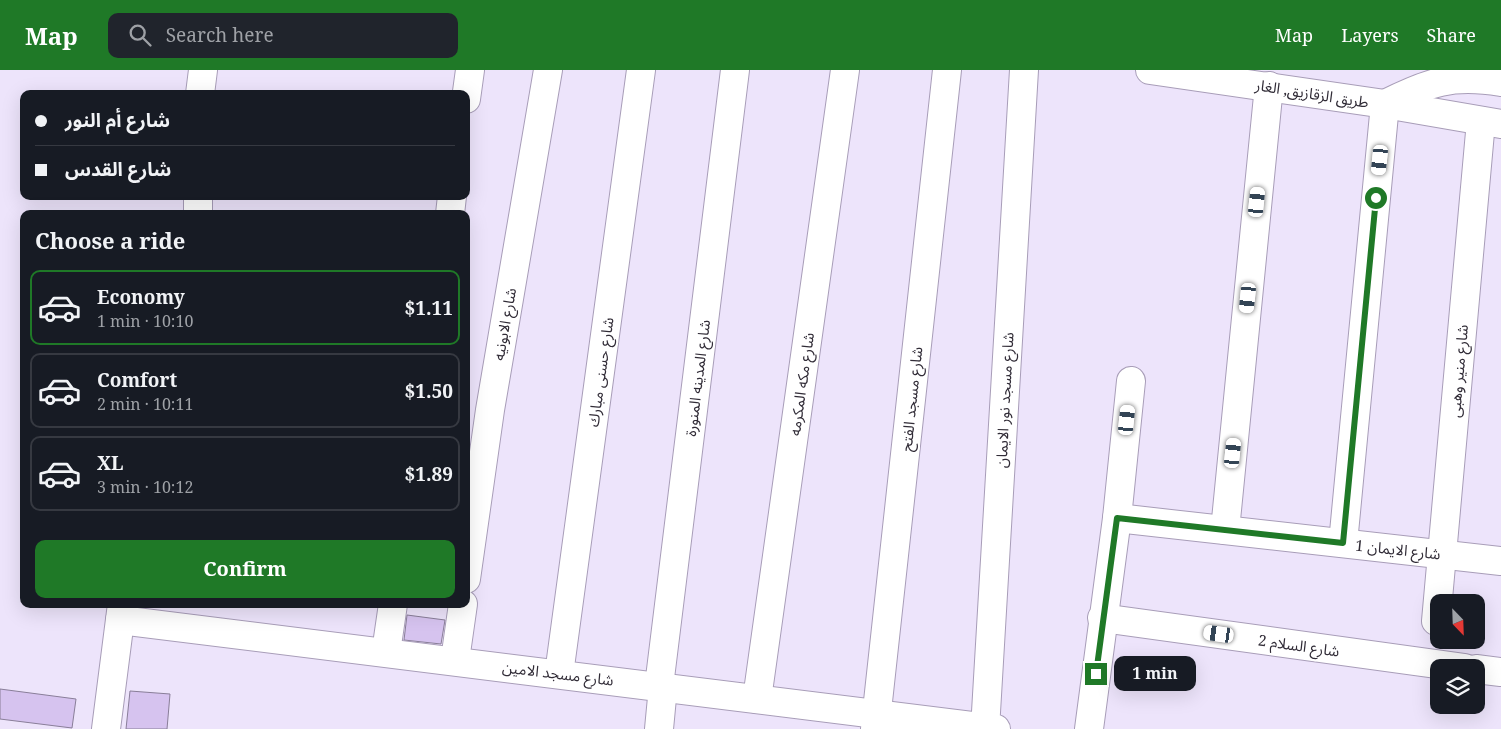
<!DOCTYPE html>
<html lang="en">
<head>
<meta charset="utf-8">
<style>
	body { margin:0; font-family:"Noto Serif","Noto Sans Arabic",serif; background:#20242c; color:#f1f3f6; height:100vh; display:flex; flex-direction:column; font-size:19px; white-space:nowrap }
	* { box-sizing:border-box; margin:0 }
	p { font-size:16px; color:#9ea1a6 }
	.icon { flex:none; width:28px; height:28px; fill:none; stroke:currentColor; stroke-width:2; stroke-linecap:round; stroke-linejoin:round }
	.map { position:relative; flex:1; overflow:hidden }
	.drawer { position:absolute; left:20px; top:140px; width:450px; height:398px; display:flex; flex-direction:column; background:#171b24; border-radius:10px; box-shadow:0 5px 20px #0002 }
	.drawer>* { flex:none }
	.hud { position:absolute; left:20px; top:20px; width:450px; height:110px; border-radius:10px; box-shadow:0 5px 20px #0002; display:grid; align-content:center; height:110px; padding:0 15px; background:#171b24 }
	.needle { width:32px; rotate:157deg }
	.controls { position:absolute; left:1430px; top:524px; display:grid; gap:10px }
	.controls a { display:grid; place-items:center; width:55px; height:55px; border-radius:10px; background:#171b24; box-shadow:0 5px 20px #0002; font-size:25px }
	.end { position:absolute; width:22px; height:22px; margin:-11px; border:6px solid #1f7927; background:#fff; box-shadow:0 0 0 2px #fff }
	.from { border-radius:50% }
	.bubble { position:absolute; height:35px; border-radius:10px; background:#171b24; box-shadow:0 5px 20px #0002; font-size:16px; font-weight:700; line-height:35px; text-align:center }
	.car { position:absolute; width:15px; height:30px; margin:-15px -8px; border-radius:6px; box-shadow:0 0 4px 1px #0007; background:linear-gradient(#fff 24%,#345 0 40%,#fff 0 76%,#345 0 86%,#fff 0) }
	.hud b { display:flex; align-items:center; gap:18px; height:48px; font-size:19px }
	.hud b+b { border-top:1px solid #363941 }
	.hud i { width:12px; height:12px; background:#f1f3f6 }
	ul { padding:0; list-style:none }
	li { display:flex; align-items:center; gap:15px; height:75px; margin:0 10px 8px; padding:0 5px; border:2px solid #363941; border-radius:10px }
	li div { flex:1 }
	li b { display:block; font-size:19px }
	li em { font-style:normal; font-weight:700 }
	li.selected { border-color:#1f7927 }
	li>.icon { width:45px; height:45px; stroke-width:1.5 }
	h2 { padding:0 15px; font-size:22px; line-height:60px }
	.primary-button { display:flex; gap:10px; margin-top:auto; padding:10px 15px }
	.primary-button a { flex:1; height:58px; border-radius:10px; background:#1f7927; color:#fff; font-size:20px; font-weight:700; line-height:58px; text-align:center }
	header { display:flex; align-items:center; gap:30px; box-sizing:border-box; height:70px; padding:0 25px; background:#1f7927; color:#fff }
	header strong { font-size:24px }
	nav { display:flex; gap:28px; margin-inline-start:auto; font-size:18px }
	.search { width:350px; height:45px; background:#20242c; display:flex; align-items:center; gap:12px; box-sizing:border-box; padding:0 18px; border-radius:10px; color:#9ea1a6; font-size:19px }
	.map>svg:first-child { display:block }
</style>
</head>
<body>
<header>
<strong>Map</strong>
<div class="search"><svg class="icon" aria-label="search" viewBox="0 0 24 24"><circle cx="10" cy="10" r="6"/><path d="M15 15l6 6"/></svg>Search here</div>
<nav><a>Map</a><a>Layers</a><a>Share</a></nav>
</header>
<div class="map">
<svg width="1501" height="659" viewBox="0 0 1501 659">
	<rect width="100%" height="100%" fill="#ede4fb"/>
	<g fill="#d6c3ef" stroke="#897e98">
		<path d="M407 545 445 550 441 574 404 570Z"/>
		<path d="M0 619 76 629 72 658 0 649Z"/>
		<path d="M130 621 170 624 167 659H126Z"/>
	</g>
	<g fill="none" stroke-linecap="round" stroke-linejoin="round">
		<g stroke="#a89db8" stroke-width="30">
			<g id="minor">
				<path d="M200 24 203 0"/>
				<path d="M466 29 470 0"/>
				<path d="M198 126V144"/>
				<path d="M450 144 452 126"/>
				<path d="M1117 448 1501 491"/>
				<path d="M1225 460 1269 16"/>
				<path d="M1343 473 1385 34"/>
				<path d="M466 509 490 340 548 0"/>
				<path d="M1102 548 1465 598"/>
				<path d="M120 550 996 659"/>
				<path d="M1436 551 1481 51"/>
				<path d="M386 582 393 534"/>
				<path d="M455 590 463 534"/>
				<path d="M1476 599 1501 602"/>
				<path d="M559 604 641 0"/>
				<path d="M659 616 735 0"/>
				<path d="M757 629 845 0"/>
				<path d="M106 659 122 534"/>
				<path d="M659 659 663 617"/>
				<path d="M875 659 947 0"/>
				<path d="M985 659 1024 0"/>
				<path d="M1089 659 1117 448 1131 311"/>
			</g>
		</g>
		<g stroke="#a89db8" stroke-width="30">
			<g id="major">
				<path d="M1150 0 1385 34 1501 54"/>
				<path d="M1385 34C1429 12 1452 4 1501 12"/>
			</g>
		</g>
		<use href="#minor" stroke="#fff" stroke-width="28"/>
		<use href="#major" stroke="#fff" stroke-width="28"/>
	</g>
	<g fill="none" stroke-linecap="round" stroke-linejoin="round">
		<path stroke="#1f7927" stroke-width="6" d="M1096 604 1117 448 1343 473 1376 128"/>
	</g>
	<g text-anchor="middle" dominant-baseline="central" stroke-width="4" stroke-linejoin="round" paint-order="stroke">
		<g font-size="15" fill="#312c37" stroke="#fff">
			<text transform="translate(1312 23) rotate(9)">طريق الزقازيق, الغار</text>
			<text transform="translate(504 254) rotate(-80)">شارع الابونيه</text>
			<text transform="translate(1458 301) rotate(-85)">شارع منير وهبى</text>
			<text transform="translate(600 302) rotate(-82)">شارع حسنى مبارك</text>
			<text transform="translate(697 308) rotate(-83)">شارع المدينه المنورة</text>
			<text transform="translate(801 314) rotate(-82)">شارع مكه المكرمه</text>
			<text transform="translate(911 329) rotate(-84)">شارع مسجد الفتح</text>
			<text transform="translate(1004 330) rotate(-87)">شارع مسجد نور الايمان</text>
			<text transform="translate(1398 479) rotate(6)">شارع الايمان 1</text>
			<text transform="translate(1299 575) rotate(8)">شارع السلام 2</text>
			<text transform="translate(558 603) rotate(7)">شارع مسجد الامين</text>
		</g>
	</g>
</svg>
<div class="controls">
<a><svg class="needle" viewBox="-14 -14 28 28"><path d="M0-13l5 13h-10z" fill="#e53935"/><path d="M0 13l5-13h-10z" fill="#9ea1a6"/></svg></a>
<a><svg class="icon" aria-label="layers" viewBox="0 0 24 24"><path d="M12 4l9 5-9 5-9-5zM3 14l9 5 9-5"/></svg></a>
</div>
<i class="end from" style="left:1376px;top:128px"></i>
<i class="end" style="left:1096px;top:604px"></i>
<div class="bubble" style="left:1114px;top:586px;width:82px">1 min</div>
<i class="car" style="left:1380px;top:90px;rotate:186deg"></i>
<i class="car" style="left:1257px;top:132px;rotate:6deg"></i>
<i class="car" style="left:1248px;top:228px;rotate:186deg"></i>
<i class="car" style="left:1127px;top:350px;rotate:6deg"></i>
<i class="car" style="left:1233px;top:383px;rotate:6deg"></i>
<i class="car" style="left:1219px;top:564px;rotate:278deg"></i>
<div class="hud">
<b><i class="from"></i>شارع أم النور</b>
<b><i></i>شارع القدس</b>
</div>
<section class="drawer">
<h2>Choose a ride</h2>
<ul>
<li class="selected"><svg class="icon" aria-label="car" viewBox="0 0 24 24"><path d="M5 17H2v-5l4-1 3-4h7l3 4 3 1v5h-3M9 17h6M6 11h13"/><circle cx="7" cy="17" r="2"/><circle cx="17" cy="17" r="2"/></svg><div><b>Economy</b><p>1 min · 10:10</p></div><em>$1.11</em></li>
<li><svg class="icon" aria-label="car" viewBox="0 0 24 24"><path d="M5 17H2v-5l4-1 3-4h7l3 4 3 1v5h-3M9 17h6M6 11h13"/><circle cx="7" cy="17" r="2"/><circle cx="17" cy="17" r="2"/></svg><div><b>Comfort</b><p>2 min · 10:11</p></div><em>$1.50</em></li>
<li><svg class="icon" aria-label="car" viewBox="0 0 24 24"><path d="M5 17H2v-5l4-1 3-4h7l3 4 3 1v5h-3M9 17h6M6 11h13"/><circle cx="7" cy="17" r="2"/><circle cx="17" cy="17" r="2"/></svg><div><b>XL</b><p>3 min · 10:12</p></div><em>$1.89</em></li>
</ul>
<div class="primary-button"><a>Confirm</a></div>
</section>
</div>
</body>
</html>
